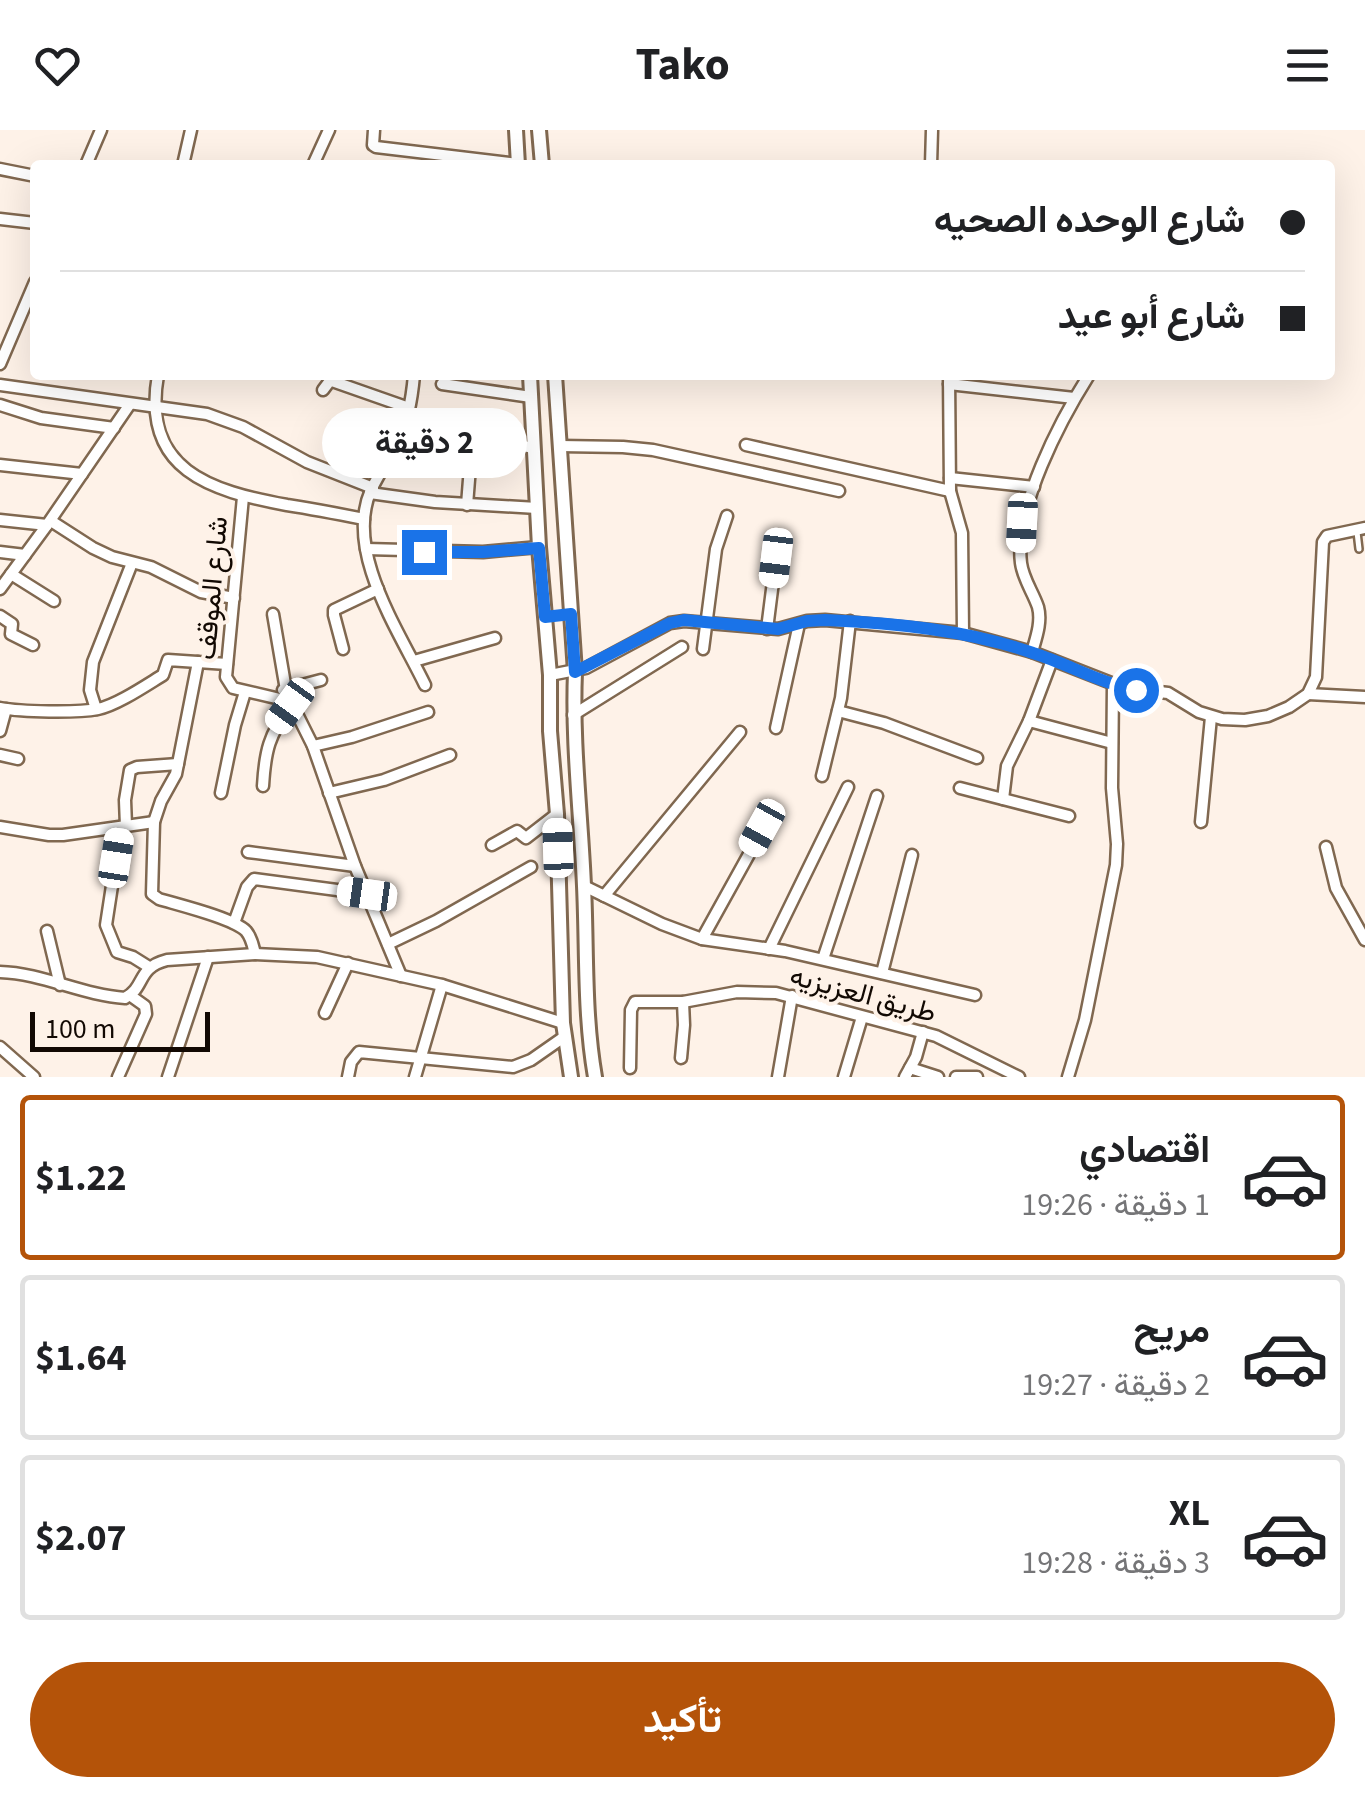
<!DOCTYPE html>
<html lang="ar">
<head>
<meta charset="utf-8">
<style>
	body { margin:0; font-family:"Source Sans 3",Vazirmatn,sans-serif; background:#f2f2f2; color:#202124; direction:rtl; height:100vh; display:flex; flex-direction:column; font-size:38px; white-space:nowrap }
	* { box-sizing:border-box; margin:0 }
	p { font-size:32px; color:#757577 }
	.icon { flex:none; width:55px; height:55px; fill:none; stroke:currentColor; stroke-width:2; stroke-linecap:round; stroke-linejoin:round }
	.map { position:relative; height:947px; overflow:hidden; direction:ltr }
	.side { display:flex; flex-direction:column; background:#fff; flex:1 }
	.side>* { flex:none }
	.guide { position:absolute; left:30px; top:30px; width:1305px; height:220px; border-radius:10px; box-shadow:0 10px 40px #0002; direction:rtl; display:grid; align-content:center; height:220px; padding:0 30px; background:#fff }
	.scale { position:absolute; left:30px; bottom:25px; width:180px; box-sizing:border-box; padding-left:10px; border:5px solid #120903; border-top:0; font-size:28px; line-height:35px; white-space:nowrap; color:#120903; -webkit-text-stroke:8px #fef2e8; paint-order:stroke }
	.end { position:absolute; width:45px; height:45px; margin:-22px; border:12px solid #1a73e8; background:#fff; box-shadow:0 0 0 5px #fff }
	.from { border-radius:50% }
	.bubble { position:absolute; height:70px; border-radius:35px; background:#fff; box-shadow:0 10px 40px #0002; font-size:32px; font-weight:700; line-height:70px; text-align:center; direction:rtl }
	.car { position:absolute; width:30px; height:60px; margin:-30px -15px; border-radius:12px; box-shadow:0 0 8px 2px #0007; background:linear-gradient(#fff 24%,#345 0 40%,#fff 0 76%,#345 0 86%,#fff 0) }
	.guide b { display:flex; align-items:center; gap:35px; height:95px; font-size:38px }
	.guide b+b { border-top:2px solid #e0e0e0 }
	.guide i { width:25px; height:25px; background:#202124 }
	ul { padding:18px 0 0; list-style:none }
	li { display:flex; align-items:center; gap:30px; height:165px; margin:0 20px 15px; padding:0 10px; border:5px solid #e0e0e0; border-radius:10px }
	li div { flex:1 }
	li b { display:block; font-size:38px }
	li em { font-style:normal; font-weight:700 }
	li.current { border-color:#b45309 }
	li>.icon { width:90px; height:90px; stroke-width:1.5 }
	.primary-button { display:flex; gap:20px; margin-top:auto; padding:20px 30px }
	.primary-button a { flex:1; height:115px; border-radius:60px; background:#b45309; color:#fff; font-size:40px; font-weight:700; line-height:115px; text-align:center }
	header { display:flex; justify-content:space-between; align-items:center; height:130px; padding:0 30px; background:#fff; font-size:45px; font-weight:700 }
	.map>svg:first-child { display:block }
</style>
</head>
<body>
<header><svg class="icon" aria-label="menu" viewBox="0 0 24 24"><path d="M4 6h16M4 12h16M4 18h16"/></svg>Tako<svg class="icon" aria-label="heart" viewBox="0 0 24 24"><path d="M12 20l-8-8c-3-5 5-10 8-4 3-6 11-1 8 4z"/></svg></header>
<div class="map">
<svg width="1365" height="947" viewBox="0 0 1365 947">
	<rect width="100%" height="100%" fill="#fef2e8"/>
	<g fill="none" stroke-linecap="round" stroke-linejoin="round">
		<g stroke="#806850" stroke-width="10">
			<path id="service" d="M1357 402 1359 419"/>
		</g>
		<g stroke="#806850" stroke-width="15">
			<g id="minor">
				<path d="M374 0 373 15 376 17 518 34"/>
				<path d="M86 35 101 0"/>
				<path d="M183 35 191 0"/>
				<path d="M313 35 329 0"/>
				<path d="M931 35 932 0"/>
				<path d="M0 39 35 46"/>
				<path d="M0 89 35 93"/>
				<path d="M0 234 35 152"/>
				<path d="M158 245C141 340 210 361 287 375 313 379 339 384 364 389"/>
				<path d="M414 245C412 268 408 292 398 312 389 328 379 344 371 360 344 421 399 501 425 555"/>
				<path d="M949 245 950 361 962 403 963 503"/>
				<path d="M442 254 531 267"/>
				<path d="M949 254 1074 268"/>
				<path d="M0 255 207 284 243 297 307 332 373 358"/>
				<path d="M323 260 329 252 332 251 409 278"/>
				<path d="M0 275 41 288 114 298"/>
				<path d="M407 286 472 307 534 318"/>
				<path d="M400 308 433 325 470 337 467 375"/>
				<path d="M746 315 950 361"/>
				<path d="M560 316 623 317 653 320 839 361"/>
				<path d="M0 335 82 344"/>
				<path d="M950 348 1034 357"/>
				<path d="M370 363 435 372 537 378"/>
				<path d="M243 367 226 547 233 558 280 569 298 586 313 616 355 736 401 846"/>
				<path d="M0 390 47 395"/>
				<path d="M51 391 93 418 112 427 151 437 201 462 234 468"/>
				<path d="M366 419 483 422 539 417"/>
				<path d="M0 422 25 425"/>
				<path d="M11 444 54 471"/>
				<path d="M0 459 47 395 130 274"/>
				<path d="M273 484 286 560"/>
				<path d="M0 486 12 494 11 504 33 515"/>
				<path d="M767 499 776 428"/>
				<path d="M343 519 334 485V480L378 459"/>
				<path d="M703 519 716 419 727 386"/>
				<path d="M1032 522C1036 508 1042 492 1038 477 1033 462 1023 449 1021 433 1014 378 1060 291 1089 245"/>
				<path d="M414 531 495 508"/>
				<path d="M198 532 176 644 161 671 154 692 152 764 159 769C179 775 233 788 246 801 252 808 253 816 255 824"/>
				<path d="M550 545 586 538 670 493 684 491 778 499 807 491 825 490 963 503 1032 522 1124 558 1168 563 1199 582 1222 589 1245 590 1268 586 1289 577 1308 564 1316 547 1323 412 1327 406 1365 398"/>
				<path d="M283 560 321 550"/>
				<path d="M1308 564 1365 567"/>
				<path d="M0 578C21 582 77 583 98 579 117 575 145 556 163 545L168 530 227 534"/>
				<path d="M96 579 90 560 93 532 132 433"/>
				<path d="M838 581 884 593 977 628"/>
				<path d="M573 585 682 517"/>
				<path d="M1029 591 1112 613"/>
				<path d="M776 598 799 494"/>
				<path d="M0 601 6 579"/>
				<path d="M313 616 352 607 428 582"/>
				<path d="M0 625 18 629"/>
				<path d="M822 646 841 568 850 491"/>
				<path d="M263 656C265 621 269 605 290 576"/>
				<path d="M960 658 1069 686"/>
				<path d="M221 663 235 595 245 562"/>
				<path d="M329 663 384 650 450 625"/>
				<path d="M1003 669 1007 636 1029 591 1052 530"/>
				<path d="M1201 692 1211 587"/>
				<path d="M126 696 125 670 130 640 137 637 178 634"/>
				<path d="M0 697 49 705H63L154 692"/>
				<path d="M121 697 106 795 117 822 133 827 149 837"/>
				<path d="M492 715 517 701 526 708 557 684"/>
				<path d="M1326 717 1336 758 1365 810"/>
				<path d="M248 722 355 736"/>
				<path d="M584 756 662 794 702 809 785 821 975 865"/>
				<path d="M604 766 740 602"/>
				<path d="M234 793 247 757 254 749 367 764"/>
				<path d="M47 801 60 855"/>
				<path d="M702 809 763 699"/>
				<path d="M388 814 436 791 531 737"/>
				<path d="M769 819 848 657"/>
				<path d="M823 829 877 666"/>
				<path d="M0 842C42 843 82 865 125 868 146 857 136 838 167 830L255 824 317 827 442 855 563 893"/>
				<path d="M882 843 912 725"/>
				<path d="M325 883 348 833"/>
				<path d="M0 917 34 947"/>
				<path d="M681 928 684 895 683 872"/>
				<path d="M630 938 631 880 635 872H683L737 862 776 863 936 906 1019 947"/>
				<path d="M910 938 938 947"/>
				<path d="M118 947 146 884 145 876 131 866"/>
				<path d="M168 947 208 827"/>
				<path d="M348 947 351 932 359 922 513 937 531 930 564 907"/>
				<path d="M415 947 442 855"/>
				<path d="M778 947 792 866"/>
				<path d="M844 947 862 887"/>
				<path d="M905 947 916 927 923 902"/>
				<path d="M956 947H977"/>
				<path d="M1068 947 1085 890 1116 735 1117 714 1112 658 1113 554"/>
			</g>
		</g>
		<g stroke="#806850" stroke-width="18">
			<g id="tertiary">
				<path d="M516 0 518 35"/>
				<path d="M539 0 542 35"/>
				<path d="M530 245 539 417 550 545V601L557 684 563 893 571 947"/>
				<path d="M555 245 575 542C572 613 581 685 584 756 587 820 584 884 595 947"/>
			</g>
		</g>
		<use href="#service" stroke="#fff" stroke-width="5"/>
		<use href="#minor" stroke="#fff" stroke-width="10"/>
		<use href="#tertiary" stroke="#fff" stroke-width="12"/>
	</g>
	<g fill="none" stroke-linecap="round" stroke-linejoin="round">
		<path stroke="#1a73e8" stroke-width="12" d="M424 422H483L539 418 545 487 571 484 575 542 670 493 684 490 778 499 807 491 825 490C895 493 967 500 1033 523 1068 534 1100 553 1136 560"/>
	</g>
	<g text-anchor="middle" dominant-baseline="central" stroke-width="8" stroke-linejoin="round" paint-order="stroke">
		<g font-size="28" fill="#120903" stroke="#fef2e8">
			<text transform="translate(212 458) rotate(-85)">شارع الموقف</text>
			<text transform="translate(863 864) rotate(15)">طريق العزيزيه</text>
		</g>
	</g>
</svg>
<div class="scale">100 m</div>
<i class="end from" style="left:1136px;top:560px"></i>
<i class="end" style="left:424px;top:422px"></i>
<div class="bubble" style="left:322px;top:278px;width:205px">2 دقيقة</div>
<i class="car" style="left:1022px;top:393px;rotate:183deg"></i>
<i class="car" style="left:776px;top:428px;rotate:187deg"></i>
<i class="car" style="left:290px;top:576px;rotate:216deg"></i>
<i class="car" style="left:762px;top:698px;rotate:209deg"></i>
<i class="car" style="left:558px;top:718px;rotate:358deg"></i>
<i class="car" style="left:116px;top:728px;rotate:9deg"></i>
<i class="car" style="left:367px;top:764px;rotate:278deg"></i>
<div class="guide">
<b><i class="from"></i>شارع الوحده الصحيه</b>
<b><i></i>شارع أبو عيد</b>
</div>
</div>
<section class="side">
<ul>
<li class="current"><svg class="icon" aria-label="car" viewBox="0 0 24 24"><path d="M5 17H2v-5l4-1 3-4h7l3 4 3 1v5h-3M9 17h6M6 11h13"/><circle cx="7" cy="17" r="2"/><circle cx="17" cy="17" r="2"/></svg><div><b>اقتصادي</b><p>1 دقيقة · 19:26</p></div><em>$1.22</em></li>
<li><svg class="icon" aria-label="car" viewBox="0 0 24 24"><path d="M5 17H2v-5l4-1 3-4h7l3 4 3 1v5h-3M9 17h6M6 11h13"/><circle cx="7" cy="17" r="2"/><circle cx="17" cy="17" r="2"/></svg><div><b>مريح</b><p>2 دقيقة · 19:27</p></div><em>$1.64</em></li>
<li><svg class="icon" aria-label="car" viewBox="0 0 24 24"><path d="M5 17H2v-5l4-1 3-4h7l3 4 3 1v5h-3M9 17h6M6 11h13"/><circle cx="7" cy="17" r="2"/><circle cx="17" cy="17" r="2"/></svg><div><b>XL</b><p>3 دقيقة · 19:28</p></div><em>$2.07</em></li>
</ul>
<div class="primary-button"><a>تأكيد</a></div>
</section>
</body>
</html>
